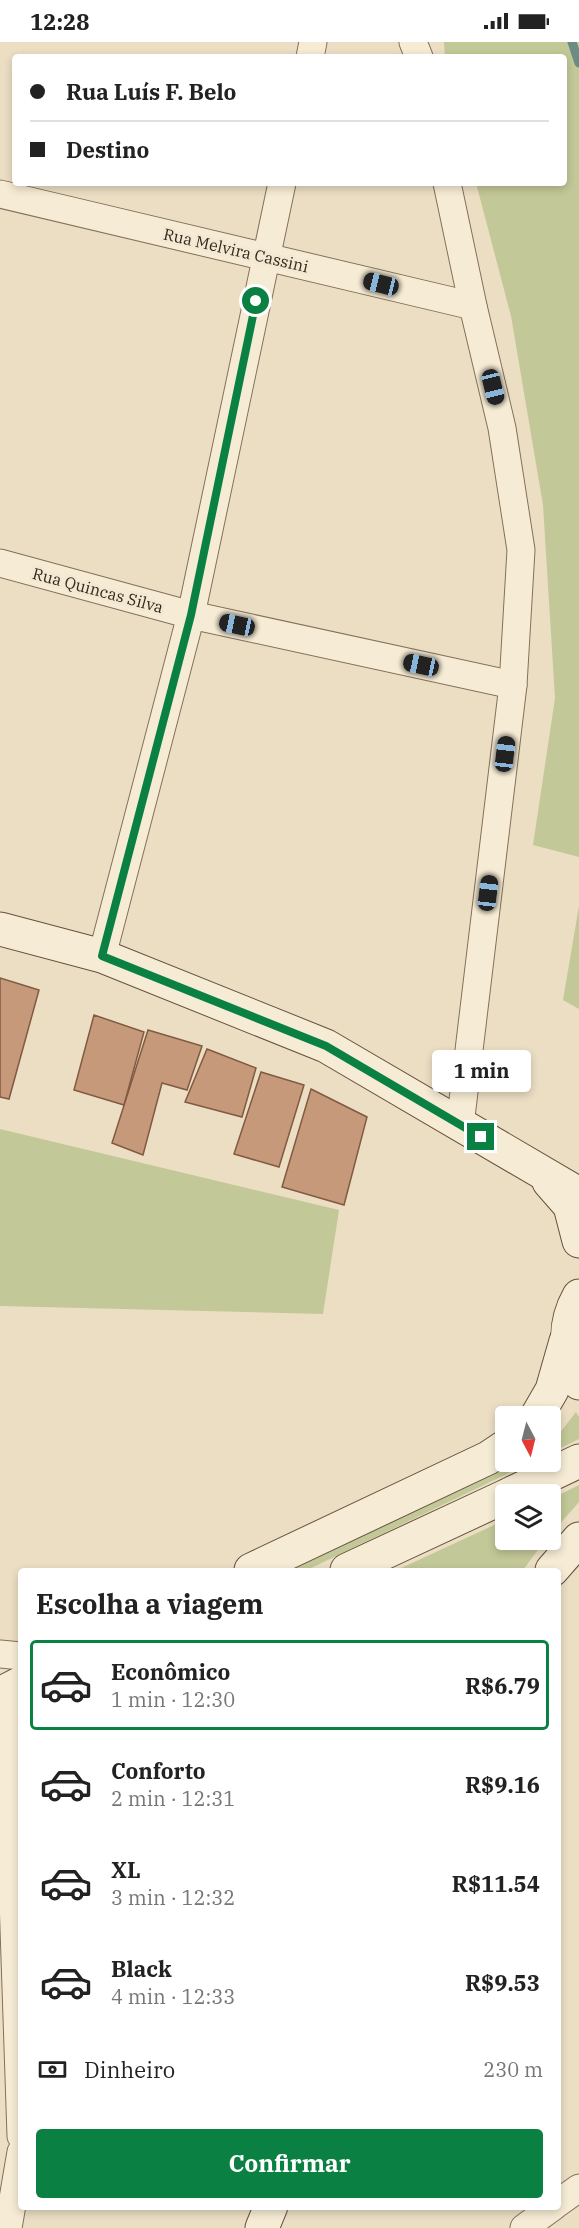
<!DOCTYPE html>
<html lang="pt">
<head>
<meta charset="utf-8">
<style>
	body { margin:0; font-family:"IBM Plex Serif",serif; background:#f2f2f2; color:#222; height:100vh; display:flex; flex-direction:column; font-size:22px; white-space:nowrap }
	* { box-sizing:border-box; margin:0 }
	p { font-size:20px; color:#767676 }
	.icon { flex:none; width:33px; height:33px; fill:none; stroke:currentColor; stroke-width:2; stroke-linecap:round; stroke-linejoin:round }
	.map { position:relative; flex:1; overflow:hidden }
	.drawer { position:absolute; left:18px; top:1526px; width:543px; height:642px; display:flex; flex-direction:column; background:#fff; border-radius:6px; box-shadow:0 3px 9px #0003 }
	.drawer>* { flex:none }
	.hud { position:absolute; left:12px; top:12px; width:555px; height:132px; border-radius:6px; box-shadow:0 3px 9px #0003; display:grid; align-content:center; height:132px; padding:0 18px; background:#fff }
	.needle { width:39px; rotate:173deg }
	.fabs { position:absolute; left:495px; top:1364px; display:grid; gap:12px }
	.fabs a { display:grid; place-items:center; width:66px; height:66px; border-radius:6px; background:#fff; box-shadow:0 3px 9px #0003; font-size:30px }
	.end { position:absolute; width:27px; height:27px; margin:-14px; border:8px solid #0b8043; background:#fff; box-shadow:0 0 0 3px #fff }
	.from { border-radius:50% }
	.bubble { position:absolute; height:42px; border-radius:6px; background:#fff; box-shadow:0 3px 9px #0003; font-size:20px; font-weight:800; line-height:42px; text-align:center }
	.car { position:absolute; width:18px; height:36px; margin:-18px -9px; border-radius:8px; box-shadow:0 0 4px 2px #0007; background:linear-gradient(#222 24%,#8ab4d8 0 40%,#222 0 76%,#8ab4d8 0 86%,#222 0) }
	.hud b { display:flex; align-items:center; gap:21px; height:57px; font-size:22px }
	.hud b+b { border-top:2px solid #e0e0e0 }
	.hud i { width:15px; height:15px; background:#222 }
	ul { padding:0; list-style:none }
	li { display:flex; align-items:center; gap:18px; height:90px; margin:0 12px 9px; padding:0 6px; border:3px solid transparent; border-radius:6px }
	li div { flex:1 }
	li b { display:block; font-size:22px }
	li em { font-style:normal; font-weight:800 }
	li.active { border-color:#0b8043 }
	li>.icon { width:54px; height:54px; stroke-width:1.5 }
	h2 { padding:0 18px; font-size:27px; line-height:72px }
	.pay { display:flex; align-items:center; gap:15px; height:66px; padding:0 18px; font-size:22px }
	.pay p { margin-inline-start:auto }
	.cta { display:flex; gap:12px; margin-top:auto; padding:12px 18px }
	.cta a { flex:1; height:69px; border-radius:6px; background:#0b8043; color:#fff; font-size:24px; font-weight:800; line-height:69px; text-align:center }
	.status { display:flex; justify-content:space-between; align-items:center; height:42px; padding:0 30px; background:#fff; direction:ltr }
	.status svg { height:16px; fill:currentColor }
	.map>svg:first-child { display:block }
</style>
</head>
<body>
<div class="status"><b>12:28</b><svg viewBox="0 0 49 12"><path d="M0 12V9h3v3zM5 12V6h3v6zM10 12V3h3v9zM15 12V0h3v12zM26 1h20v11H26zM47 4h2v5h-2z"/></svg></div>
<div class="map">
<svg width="579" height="2186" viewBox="0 0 579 2186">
	<rect width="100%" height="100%" fill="#ebdec3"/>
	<g fill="#c3c898">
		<path d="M444 0H579V815L533 803 555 656 543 463 511 274 476 141H564V15H445Z"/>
		<path d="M579 864V967L563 958Z"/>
		<path d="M0 1087 339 1168 323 1272 0 1264Z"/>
		<path d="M576 1370 579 1375V1397L551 1411V1402Z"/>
		<path d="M515 1419H534L307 1528H288Z"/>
		<path d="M579 1443V1460L551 1492V1457Z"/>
		<path d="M505 1478 506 1497H546L523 1528H397Z"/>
	</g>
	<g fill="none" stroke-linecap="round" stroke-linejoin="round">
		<path stroke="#6c8b83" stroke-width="9" d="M572 0 579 21"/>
	</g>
	<g fill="#c7997b" stroke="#815a42" stroke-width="1.5">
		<path d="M0 936 39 948 9 1057 0 1055Z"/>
		<path d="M94 973 144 990 124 1063 74 1048Z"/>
		<path d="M148 988 202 1004 187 1048 162 1041 143 1113 112 1101Z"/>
		<path d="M207 1007 256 1026 242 1075 185 1060Z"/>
		<path d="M261 1030 304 1043 279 1125 234 1112Z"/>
		<path d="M311 1047 367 1075 344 1163 282 1145Z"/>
	</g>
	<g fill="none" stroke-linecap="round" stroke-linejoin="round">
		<g stroke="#84705b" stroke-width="29">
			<g id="street">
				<path d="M413 0 419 15"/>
				<path d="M310 15 313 0"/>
				<path d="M447 141 473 264 502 386 521 508 513 643 460 1083"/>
				<path d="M0 152 473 264"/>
				<path d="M0 521 191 573 513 643"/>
				<path d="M102 914 191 573 282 141"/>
				<path d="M0 1612 21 1614"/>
				<path d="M6 1649 21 2094"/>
				<path d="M558 2161 579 2146"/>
				<path d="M8 2186 21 2110"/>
				<path d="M524 2186 554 2164"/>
			</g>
		</g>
		<g stroke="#66513e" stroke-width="35">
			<g id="secondary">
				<path d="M0 887 102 914 326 1004 579 1152"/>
				<path d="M549 1140 570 1164 579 1199"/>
				<path d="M579 1254C563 1282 565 1312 579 1341"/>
				<path d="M537 1374 552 1348 566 1299"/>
				<path d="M510 1452 579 1419"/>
				<path d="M251 1528 488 1416 506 1404"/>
				<path d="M347 1528 506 1454"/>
				<path d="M552 1528 579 1497"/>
				<path d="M0 1652 21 1641"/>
				<path d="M0 1698 21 1687"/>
				<path d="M262 2186 271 2164"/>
			</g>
		</g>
		<use href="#street" stroke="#f6ecd5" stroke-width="27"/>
		<use href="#secondary" stroke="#f6ecd5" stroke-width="33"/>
	</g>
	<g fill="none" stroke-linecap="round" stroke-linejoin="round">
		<path stroke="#0b8043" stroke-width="8" d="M256 259 191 573 102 914 326 1004 481 1095"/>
	</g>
	<g text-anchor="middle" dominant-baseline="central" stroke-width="6" stroke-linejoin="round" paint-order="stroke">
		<g font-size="16" fill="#35291e" stroke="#f3e9d2">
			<text transform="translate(236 208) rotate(13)">Rua Melvira Cassini</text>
			<text transform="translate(98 548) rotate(15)">Rua Quincas Silva</text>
		</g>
	</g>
</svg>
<div class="fabs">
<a><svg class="needle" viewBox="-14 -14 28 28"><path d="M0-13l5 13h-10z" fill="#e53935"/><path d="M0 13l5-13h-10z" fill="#767676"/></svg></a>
<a><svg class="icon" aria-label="layers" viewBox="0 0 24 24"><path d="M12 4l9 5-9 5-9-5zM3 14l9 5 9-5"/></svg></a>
</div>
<i class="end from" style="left:256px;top:259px"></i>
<i class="end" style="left:481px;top:1095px"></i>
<div class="bubble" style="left:432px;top:1008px;width:99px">1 min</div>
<i class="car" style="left:381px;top:242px;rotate:284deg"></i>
<i class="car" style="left:493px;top:345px;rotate:166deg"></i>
<i class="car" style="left:237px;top:583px;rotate:282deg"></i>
<i class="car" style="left:421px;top:623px;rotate:282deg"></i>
<i class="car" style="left:505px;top:712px;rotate:7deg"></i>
<i class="car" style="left:488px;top:851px;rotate:7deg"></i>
<div class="hud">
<b><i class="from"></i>Rua Luís F. Belo</b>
<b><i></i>Destino</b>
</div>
<section class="drawer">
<h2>Escolha a viagem</h2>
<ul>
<li class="active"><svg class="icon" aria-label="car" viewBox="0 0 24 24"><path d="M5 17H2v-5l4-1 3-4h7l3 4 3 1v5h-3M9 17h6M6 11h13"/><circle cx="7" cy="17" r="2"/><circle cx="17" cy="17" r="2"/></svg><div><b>Econômico</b><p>1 min · 12:30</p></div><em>R$6.79</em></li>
<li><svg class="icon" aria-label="car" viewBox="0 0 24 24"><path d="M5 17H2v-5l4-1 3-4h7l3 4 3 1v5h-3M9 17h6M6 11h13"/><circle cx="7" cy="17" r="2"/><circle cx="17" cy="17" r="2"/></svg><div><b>Conforto</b><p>2 min · 12:31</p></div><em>R$9.16</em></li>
<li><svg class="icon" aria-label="car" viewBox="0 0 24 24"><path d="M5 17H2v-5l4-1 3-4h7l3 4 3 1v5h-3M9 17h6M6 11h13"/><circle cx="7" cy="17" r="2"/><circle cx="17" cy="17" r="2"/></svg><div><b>XL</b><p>3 min · 12:32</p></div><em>R$11.54</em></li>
<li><svg class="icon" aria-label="car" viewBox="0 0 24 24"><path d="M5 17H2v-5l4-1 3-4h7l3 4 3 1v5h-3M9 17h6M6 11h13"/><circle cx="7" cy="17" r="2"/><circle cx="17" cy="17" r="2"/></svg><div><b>Black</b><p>4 min · 12:33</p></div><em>R$9.53</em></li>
</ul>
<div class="pay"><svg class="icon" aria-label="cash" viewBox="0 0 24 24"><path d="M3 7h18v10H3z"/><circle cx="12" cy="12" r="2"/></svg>Dinheiro<p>230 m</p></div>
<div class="cta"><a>Confirmar</a></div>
</section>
</div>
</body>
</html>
